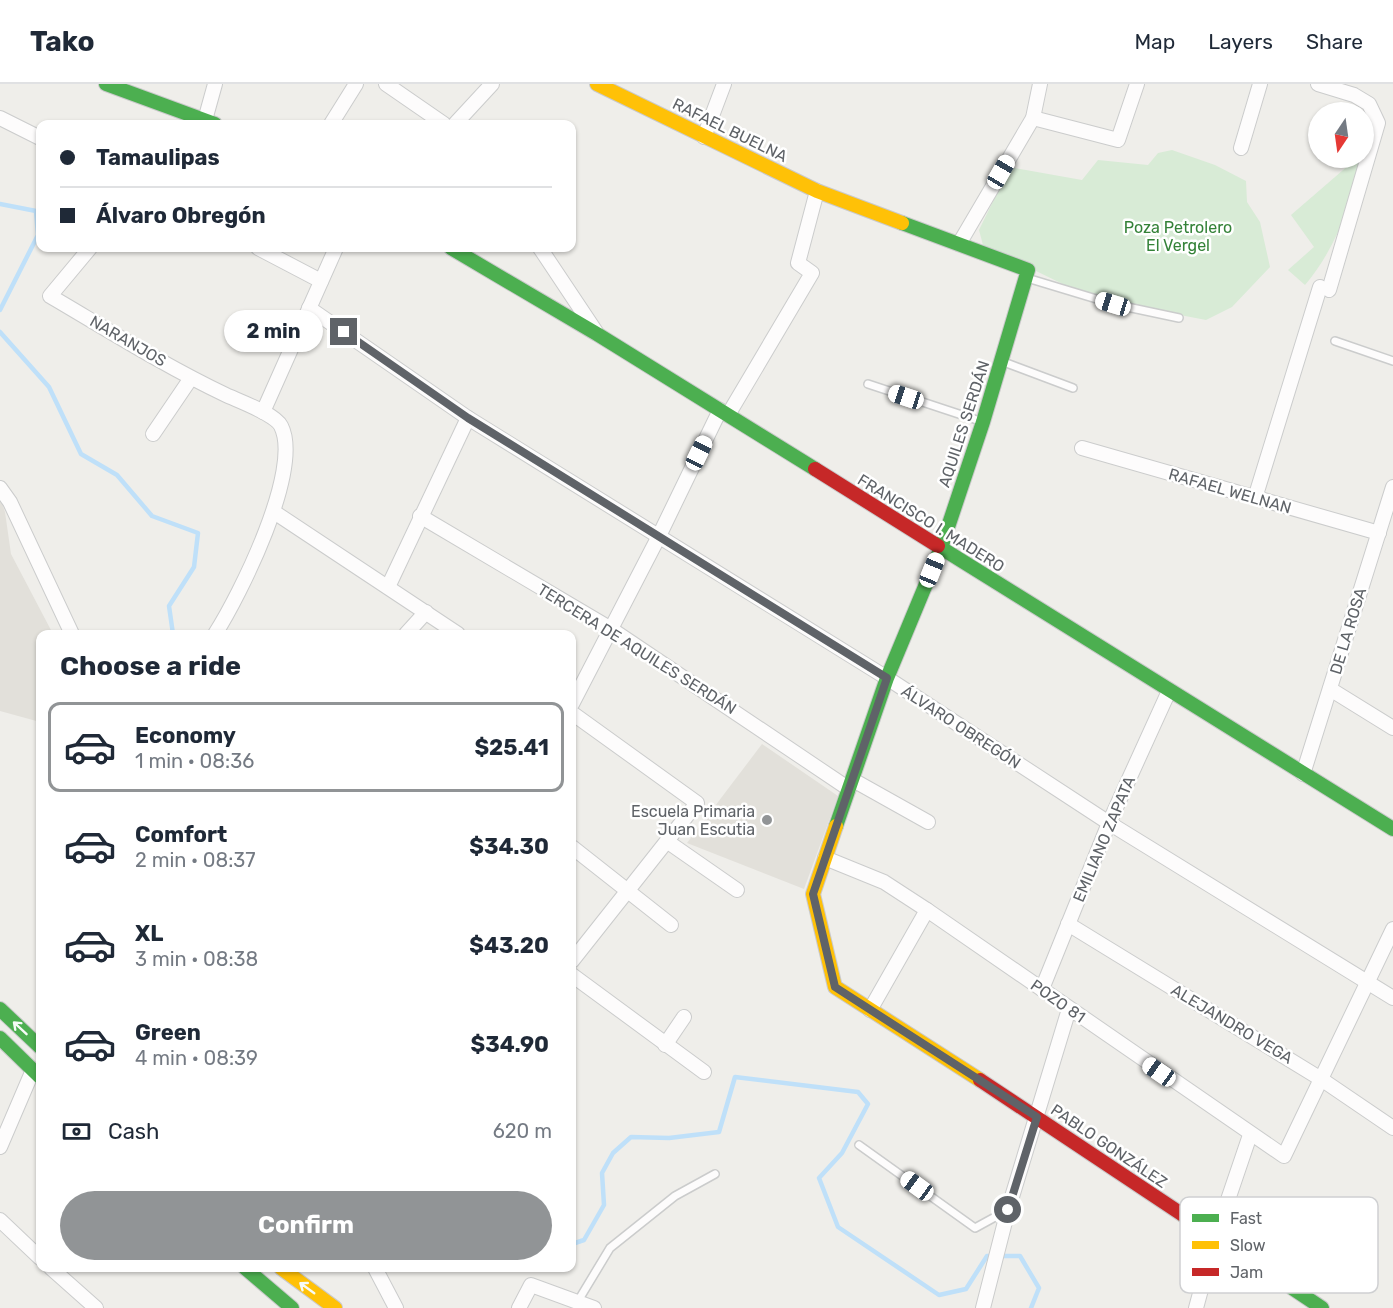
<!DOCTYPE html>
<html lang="en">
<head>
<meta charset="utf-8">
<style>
	body { margin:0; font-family:Rubik,sans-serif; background:#f2f2f3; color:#1f2937; height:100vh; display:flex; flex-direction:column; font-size:22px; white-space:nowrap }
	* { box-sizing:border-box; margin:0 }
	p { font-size:20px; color:#747a83 }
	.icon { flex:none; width:33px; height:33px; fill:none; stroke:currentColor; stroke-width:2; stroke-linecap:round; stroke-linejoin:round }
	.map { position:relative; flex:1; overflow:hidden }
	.sheet { position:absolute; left:36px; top:546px; width:540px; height:642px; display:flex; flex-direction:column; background:#fff; border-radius:12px; box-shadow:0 2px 4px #0004 }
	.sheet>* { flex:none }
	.banner { position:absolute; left:36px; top:36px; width:540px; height:132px; border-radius:12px; box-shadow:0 2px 4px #0004; display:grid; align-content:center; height:132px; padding:0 24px; background:#fff }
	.needle { width:39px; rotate:193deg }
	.fabs { position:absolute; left:1308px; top:18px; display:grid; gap:12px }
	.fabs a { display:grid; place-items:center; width:66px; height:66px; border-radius:50%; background:#fff; box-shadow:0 2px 4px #0004; font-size:30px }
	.end { position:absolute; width:27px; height:27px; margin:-14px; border:8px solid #5f6368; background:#fff; box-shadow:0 0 0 3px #fff }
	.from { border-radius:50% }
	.bubble { position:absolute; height:42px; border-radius:21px; background:#fff; box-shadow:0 2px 4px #0004; font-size:20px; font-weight:700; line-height:42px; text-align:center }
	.car { position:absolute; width:18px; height:36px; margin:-18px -9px; border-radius:8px; box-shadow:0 0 4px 2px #0007; background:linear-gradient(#fff 24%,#345 0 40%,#fff 0 76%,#345 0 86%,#fff 0) }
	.banner b { display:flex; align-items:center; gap:21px; height:57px; font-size:22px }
	.banner b+b { border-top:2px solid #e0e1e3 }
	.banner i { width:15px; height:15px; background:#1f2937 }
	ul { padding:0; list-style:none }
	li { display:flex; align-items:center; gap:18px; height:90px; margin:0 12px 9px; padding:0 12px; border:3px solid transparent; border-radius:12px }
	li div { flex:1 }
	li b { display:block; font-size:22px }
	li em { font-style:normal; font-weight:700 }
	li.selected { border-color:#919496 }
	li>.icon { width:54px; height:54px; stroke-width:1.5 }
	h2 { padding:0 24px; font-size:27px; line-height:72px }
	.pay { display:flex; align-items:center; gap:15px; height:66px; padding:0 24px; font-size:22px }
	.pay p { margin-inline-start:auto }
	.button { display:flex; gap:12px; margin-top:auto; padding:12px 24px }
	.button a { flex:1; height:69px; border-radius:36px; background:#919496; color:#fff; font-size:24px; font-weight:700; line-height:69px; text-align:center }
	header { display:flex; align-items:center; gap:36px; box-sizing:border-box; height:84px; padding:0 30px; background:#fff; border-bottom:2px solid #e0e1e3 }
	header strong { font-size:28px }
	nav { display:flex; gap:33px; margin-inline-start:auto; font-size:21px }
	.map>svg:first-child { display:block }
</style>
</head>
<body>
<header>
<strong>Tako</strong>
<nav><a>Map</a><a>Layers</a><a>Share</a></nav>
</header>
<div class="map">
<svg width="1393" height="1224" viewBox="0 0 1393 1224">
	<rect width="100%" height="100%" fill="#efeeea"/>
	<g fill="#e2e0da">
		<path d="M0 413 5 428 11 470 53 550H40V638L0 627Z"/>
		<path d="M762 660 838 712 804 805 687 759Z"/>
	</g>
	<g fill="#d8ebd6">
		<path d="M1172 66 1215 81 1246 97 1247 118 1260 138 1270 183 1232 223 1206 236 1138 223 1071 204 983 161 979 146 1002 99 1014 84 1082 96 1098 76 1148 81 1158 69Z"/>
		<path d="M1357 74H1364C1352 118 1335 166 1305 201L1288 186 1314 163 1291 131Z"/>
	</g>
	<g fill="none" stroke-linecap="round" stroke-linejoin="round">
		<g stroke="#bfe0f9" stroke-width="4.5">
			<path d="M0 120 36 127 38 151 0 226"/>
			<path d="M0 248 49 303 81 370 117 391 152 432 198 449 194 483 169 522 173 550"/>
			<path d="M572 1160 584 1156 604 1121 602 1089 613 1069 631 1053 669 1054 719 1048 735 993 858 1008 868 1020 842 1069 819 1094 838 1143 939 1211 966 1205 987 1172H1020L1039 1204 1031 1224"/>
		</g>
		<g stroke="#cbcccc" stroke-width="10">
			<g id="lane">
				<path d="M1027 194 1113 220 1179 234"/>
				<path d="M1335 257 1393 277"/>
				<path d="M1001 277 1073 304"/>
				<path d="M868 300 983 338"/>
				<path d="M859 1061 975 1144 1006 1127"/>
				<path d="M578 1217 610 1164 675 1112 715 1090"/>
			</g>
		</g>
		<g stroke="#cbcccc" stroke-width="16">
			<g id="street">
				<path d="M386 0 444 40"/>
				<path d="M1318 0 1354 11 1369 20 1378 39 1329 206"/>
				<path d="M0 34 40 54"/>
				<path d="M1033 34 1118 56 1137 0"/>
				<path d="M205 36 215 0"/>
				<path d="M331 40 356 0"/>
				<path d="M455 40 492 0"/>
				<path d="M704 53 724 0"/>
				<path d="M1241 64 1260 0"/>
				<path d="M959 160 1033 34 1040 0"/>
				<path d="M90 164 50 212C108 246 165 282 226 311 239 317 275 330 281 342 303 385 240 511 215 550"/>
				<path d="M258 164 321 197"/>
				<path d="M540 164 596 248"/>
				<path d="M309 224 468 334 887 594 1109 739 1393 914"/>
				<path d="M263 328 336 164"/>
				<path d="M728 331 812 189 798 179 817 107"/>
				<path d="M153 350 191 294"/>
				<path d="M1082 364 1379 449"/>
				<path d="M0 404 10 418 72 550"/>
				<path d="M1255 414 1320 203"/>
				<path d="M274 428 458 550"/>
				<path d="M420 432 611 545 849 705"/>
				<path d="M388 503 468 334"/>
				<path d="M406 550 426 528"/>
				<path d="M1330 605 1393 644"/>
				<path d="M572 620 658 454 720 326"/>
				<path d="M572 629 697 719 572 877"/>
				<path d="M1303 690 1393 403"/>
				<path d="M853 696 928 738"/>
				<path d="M668 758 737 806"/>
				<path d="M572 763 671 841"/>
				<path d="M825 774 884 798 927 826 1284 1072 1393 845"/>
				<path d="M1068 840 1321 995 1393 1044"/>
				<path d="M572 891 704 988"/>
				<path d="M1042 905 1109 739 1169 607"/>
				<path d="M870 926 927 826"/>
				<path d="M665 961 684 933"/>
				<path d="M0 1063 33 986"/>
				<path d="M0 1136 40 1174"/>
				<path d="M51 1184 96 1224"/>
				<path d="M375 1184 396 1224"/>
				<path d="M519 1224 531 1201 594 1224"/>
				<path d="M983 1224 1008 1126 1069 925"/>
				<path d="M1196 1224 1215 1154 1250 1051"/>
			</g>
		</g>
		<g stroke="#cacacb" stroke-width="16">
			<g id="fast">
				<path d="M106 0 215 40"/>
				<path d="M451 164 597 250 815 385"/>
				<path d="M938 462 1393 745"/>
				<path d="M836 742 887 594 941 464 983 338 1028 186 902 139"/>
				<path d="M0 925 40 963"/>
				<path d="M0 954 40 993"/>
				<path d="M1183 1131 1322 1224"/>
				<path d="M245 1184 292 1224"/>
			</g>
		</g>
		<g stroke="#cacacb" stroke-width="16">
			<g id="slow">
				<path d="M597 0 817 107 902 139"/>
				<path d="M836 742 813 810 835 903 980 996"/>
				<path d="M281 1184 335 1224"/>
			</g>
		</g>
		<g stroke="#cacacb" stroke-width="16">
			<g id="jam">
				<path d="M815 385 938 462"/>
				<path d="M980 996 1183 1131"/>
			</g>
		</g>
		<use href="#lane" stroke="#fdfcfc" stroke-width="7"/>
		<use href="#street" stroke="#fdfcfc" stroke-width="14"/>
		<use href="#fast" stroke="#4caf50" stroke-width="14"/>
		<use href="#slow" stroke="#ffc107" stroke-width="14"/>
		<use href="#jam" stroke="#c62828" stroke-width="14"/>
	</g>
	<defs><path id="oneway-shaft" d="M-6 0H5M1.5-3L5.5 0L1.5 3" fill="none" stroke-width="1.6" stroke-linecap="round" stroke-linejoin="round" transform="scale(1.5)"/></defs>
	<g stroke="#f6fbf6">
		<use href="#oneway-shaft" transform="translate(20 944) rotate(-137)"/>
		<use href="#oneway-shaft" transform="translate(307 1204) rotate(-144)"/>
	</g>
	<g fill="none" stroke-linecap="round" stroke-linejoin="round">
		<path stroke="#5f6368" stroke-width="8" d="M344 248 468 334 887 594 813 810 835 903 1037 1033 1008 1126"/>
	</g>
	<circle fill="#919496" stroke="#fff" stroke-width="2" cx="767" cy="736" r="6"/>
	<g text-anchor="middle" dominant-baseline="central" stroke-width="5" stroke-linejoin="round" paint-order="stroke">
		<g font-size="16" fill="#5f6368" stroke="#fff">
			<text transform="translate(730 46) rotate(26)">RAFAEL BUELNA</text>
			<text transform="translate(128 257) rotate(30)">NARANJOS</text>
			<text transform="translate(964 340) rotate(-72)">AQUILES SERDÁN</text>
			<text transform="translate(1230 407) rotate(16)">RAFAEL WELNAN</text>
			<text transform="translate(931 439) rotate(32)">FRANCISCO I. MADERO</text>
			<text transform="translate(1348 547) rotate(-73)">DE LA ROSA</text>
			<text transform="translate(637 565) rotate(32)">TERCERA DE AQUILES SERDÁN</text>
			<text transform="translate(961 643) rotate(33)">ÁLVARO OBREGÓN</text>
			<text transform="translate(1104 755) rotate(-67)">EMILIANO ZAPATA</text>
			<text transform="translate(1058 917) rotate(35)">POZO 81</text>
			<text transform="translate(1232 940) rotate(31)">ALEJANDRO VEGA</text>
			<text transform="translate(1109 1062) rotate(34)">PABLO GONZÁLEZ</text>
		</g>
		<g font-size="16" fill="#348238" stroke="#fff">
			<text x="1178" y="143">Poza Petrolero<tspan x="1178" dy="18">El Vergel</tspan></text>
		</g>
		<g font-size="16" fill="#5f6368" stroke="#fff" text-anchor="end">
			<text x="755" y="727">Escuela Primaria<tspan x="755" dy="18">Juan Escutia</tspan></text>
		</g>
	</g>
	<rect x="1180" y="1113" width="198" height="96" rx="9" fill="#fff" stroke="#cfd0d2" stroke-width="1.5"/>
	<rect x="1192" y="1130" width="27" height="8" fill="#4caf50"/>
	<rect x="1192" y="1157" width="27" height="8" fill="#ffc107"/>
	<rect x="1192" y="1184" width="27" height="8" fill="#c62828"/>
	<g font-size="16" fill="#5f6368">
		<text x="1230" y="1140">Fast</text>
		<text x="1230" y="1167">Slow</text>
		<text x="1230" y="1194">Jam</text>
	</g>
</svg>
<div class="fabs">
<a><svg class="needle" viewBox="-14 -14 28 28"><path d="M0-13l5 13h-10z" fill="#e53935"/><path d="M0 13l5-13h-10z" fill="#747a83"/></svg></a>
</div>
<i class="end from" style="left:1008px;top:1126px"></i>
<i class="end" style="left:344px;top:248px"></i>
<div class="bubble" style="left:224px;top:226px;width:99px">2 min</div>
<i class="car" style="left:1001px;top:88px;rotate:30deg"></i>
<i class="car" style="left:1113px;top:220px;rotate:287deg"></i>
<i class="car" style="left:906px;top:313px;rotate:288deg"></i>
<i class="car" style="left:699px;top:369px;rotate:26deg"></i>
<i class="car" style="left:932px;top:486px;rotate:22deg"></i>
<i class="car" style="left:1159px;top:988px;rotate:305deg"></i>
<i class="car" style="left:917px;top:1102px;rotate:306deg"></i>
<div class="banner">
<b><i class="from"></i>Tamaulipas</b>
<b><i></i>Álvaro Obregón</b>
</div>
<section class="sheet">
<h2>Choose a ride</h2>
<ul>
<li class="selected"><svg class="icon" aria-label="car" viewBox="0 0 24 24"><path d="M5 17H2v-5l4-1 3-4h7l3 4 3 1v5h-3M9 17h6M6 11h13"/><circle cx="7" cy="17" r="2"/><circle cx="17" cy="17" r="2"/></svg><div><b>Economy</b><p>1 min · 08:36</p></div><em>$25.41</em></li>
<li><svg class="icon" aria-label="car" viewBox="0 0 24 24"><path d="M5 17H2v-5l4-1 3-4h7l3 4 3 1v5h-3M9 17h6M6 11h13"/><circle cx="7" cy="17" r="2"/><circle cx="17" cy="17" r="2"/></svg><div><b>Comfort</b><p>2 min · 08:37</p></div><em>$34.30</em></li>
<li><svg class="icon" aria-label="car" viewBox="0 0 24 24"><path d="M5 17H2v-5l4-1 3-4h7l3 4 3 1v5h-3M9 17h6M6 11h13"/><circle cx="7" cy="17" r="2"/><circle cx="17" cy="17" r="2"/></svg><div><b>XL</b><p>3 min · 08:38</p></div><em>$43.20</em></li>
<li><svg class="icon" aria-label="car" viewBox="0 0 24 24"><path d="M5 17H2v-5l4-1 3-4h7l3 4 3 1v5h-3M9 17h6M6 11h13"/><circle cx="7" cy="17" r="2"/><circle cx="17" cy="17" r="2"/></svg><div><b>Green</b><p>4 min · 08:39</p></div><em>$34.90</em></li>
</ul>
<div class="pay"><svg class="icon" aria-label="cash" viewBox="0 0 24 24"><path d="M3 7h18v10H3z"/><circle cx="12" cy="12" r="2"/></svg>Cash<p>620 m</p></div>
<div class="button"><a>Confirm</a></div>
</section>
</div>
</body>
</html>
